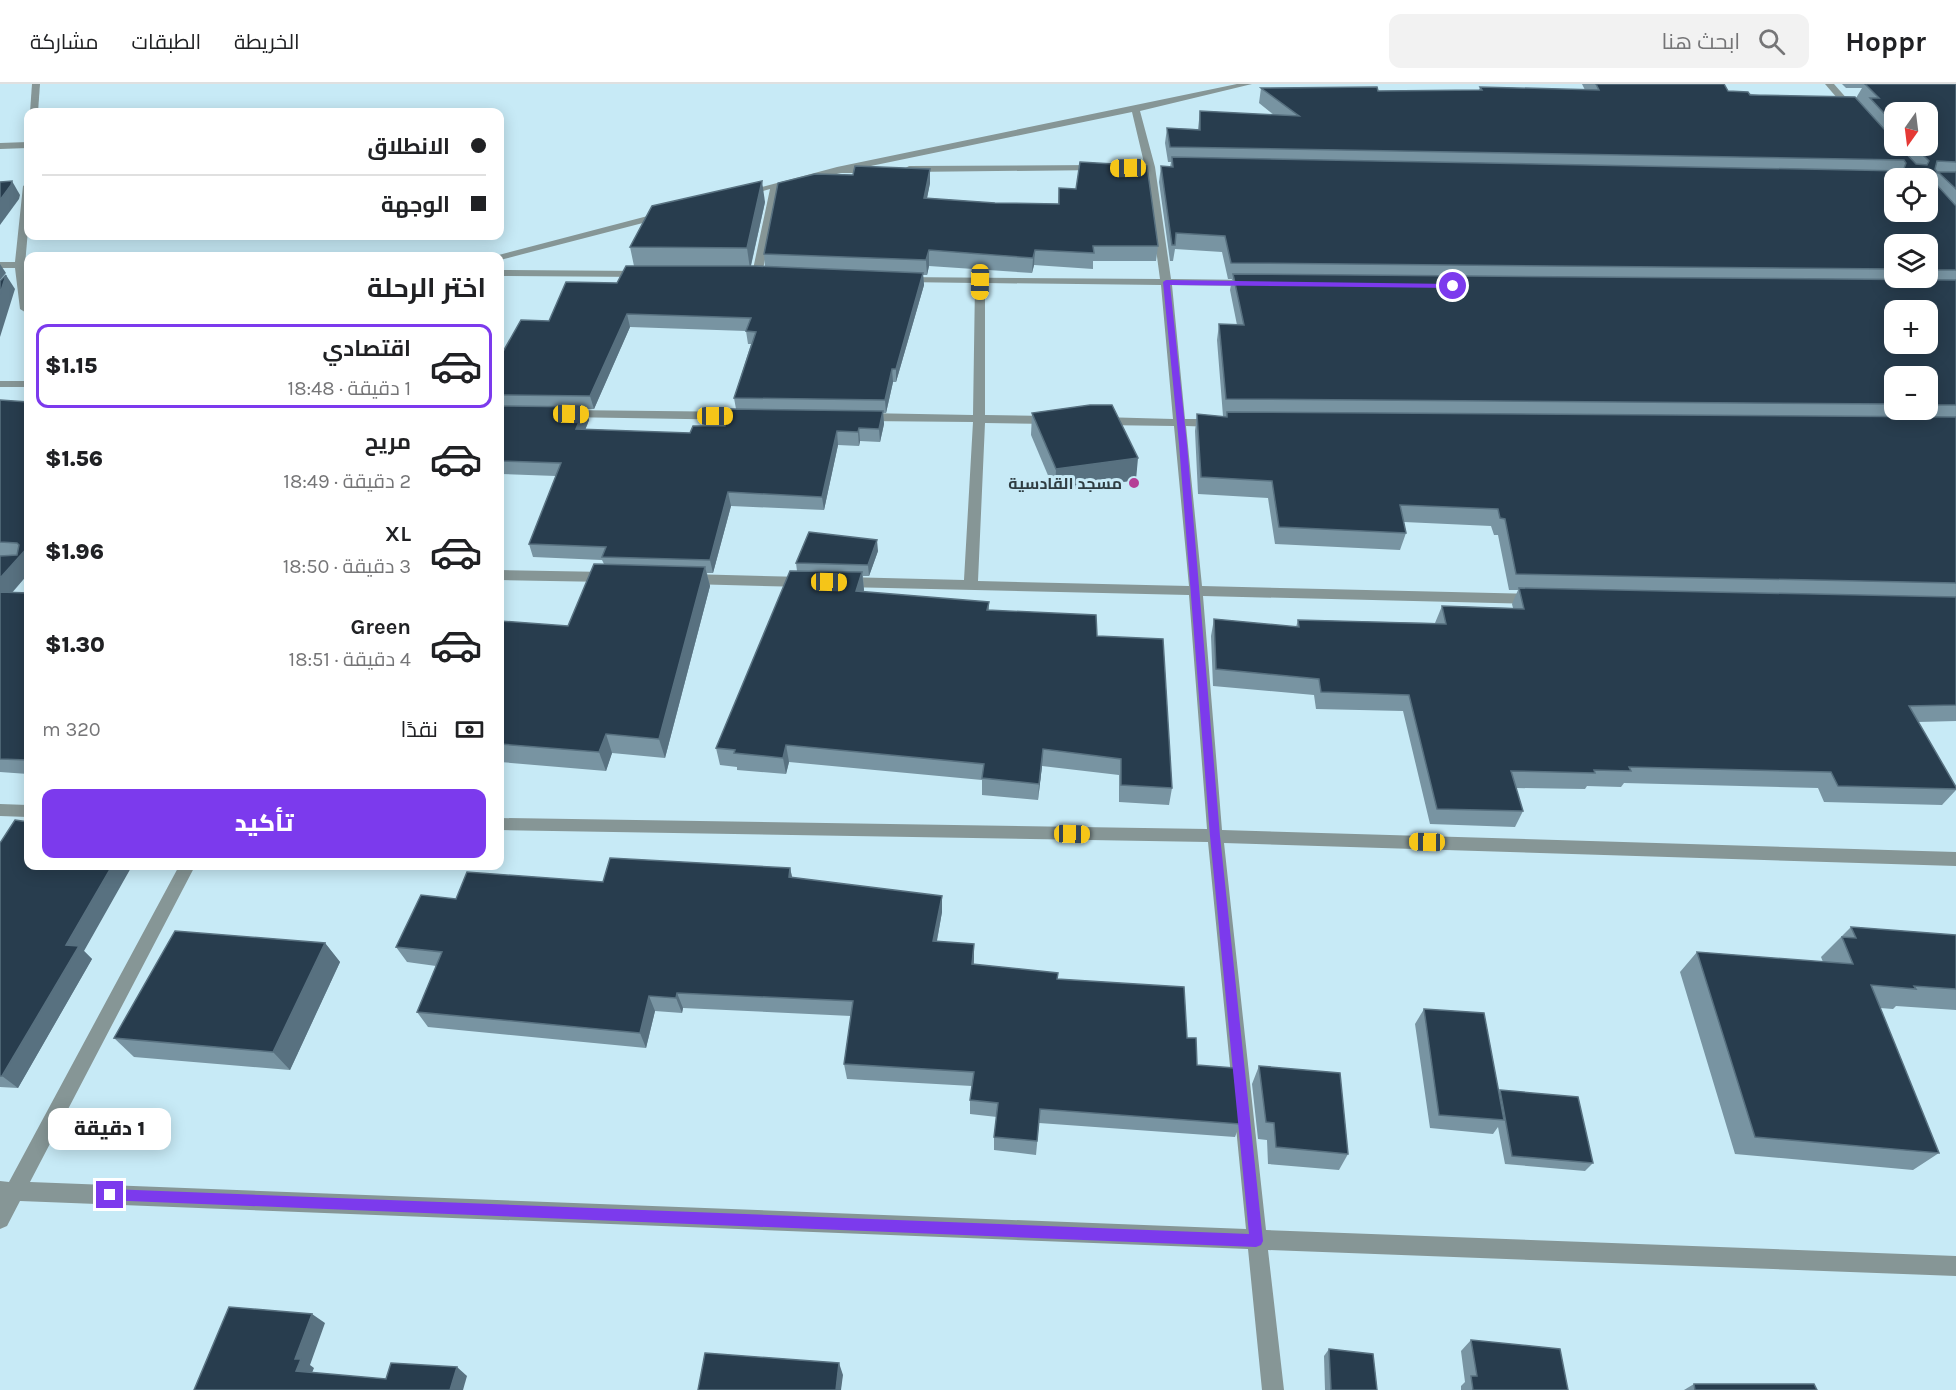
<!DOCTYPE html>
<html lang="ar">
<head>
<meta charset="utf-8">
<style>
	body { margin:0; font-family:Karla,Cairo,sans-serif; background:#f2f2f2; color:#202124; direction:rtl; height:100vh; display:flex; flex-direction:column; font-size:22px; white-space:nowrap }
	* { box-sizing:border-box; margin:0 }
	p { font-size:20px; color:#757577 }
	.icon { flex:none; width:33px; height:33px; fill:none; stroke:currentColor; stroke-width:2; stroke-linecap:round; stroke-linejoin:round }
	.map { position:relative; flex:1; overflow:hidden; direction:ltr }
	.panel { position:absolute; left:24px; top:168px; width:480px; height:618px; display:flex; flex-direction:column; background:#fff; border-radius:12px; box-shadow:0 3px 15px #0003; direction:rtl }
	.panel>* { flex:none }
	.hud { position:absolute; left:24px; top:24px; width:480px; height:132px; border-radius:12px; box-shadow:0 3px 15px #0003; direction:rtl; display:grid; align-content:center; height:132px; padding:0 18px; background:#fff }
	.needle { width:39px; rotate:194deg }
	.tools { position:absolute; left:1884px; top:18px; display:grid; gap:12px }
	.tools a { display:grid; place-items:center; width:54px; height:54px; border-radius:12px; background:#fff; box-shadow:0 3px 15px #0003; font-size:30px }
	.end { position:absolute; width:27px; height:27px; margin:-14px; border:8px solid #7c3aed; background:#fff; box-shadow:0 0 0 3px #fff }
	.from { border-radius:50% }
	.bubble { position:absolute; height:42px; border-radius:12px; background:#fff; box-shadow:0 3px 15px #0003; font-size:20px; font-weight:800; line-height:42px; text-align:center; direction:rtl }
	.car { position:absolute; width:18px; height:36px; margin:-18px -9px; border-radius:8px; box-shadow:0 0 4px 2px #0007; background:linear-gradient(#f5c518 24%,#345 0 40%,#f5c518 0 76%,#345 0 86%,#f5c518 0) }
	.hud b { display:flex; align-items:center; gap:21px; height:57px; font-size:22px }
	.hud b+b { border-top:2px solid #e0e0e0 }
	.hud i { width:15px; height:15px; background:#202124 }
	ul { padding:0; list-style:none }
	li { display:flex; align-items:center; gap:18px; height:84px; margin:0 12px 9px; padding:0 6px; border:3px solid transparent; border-radius:12px }
	li div { flex:1 }
	li b { display:block; font-size:22px }
	li em { font-style:normal; font-weight:800 }
	li.on { border-color:#7c3aed }
	li>.icon { width:54px; height:54px; stroke-width:1.5 }
	h2 { padding:0 18px; font-size:27px; line-height:72px }
	.pay { display:flex; align-items:center; gap:15px; height:66px; padding:0 18px; font-size:22px }
	.pay p { margin-inline-start:auto }
	.cta { display:flex; gap:12px; margin-top:auto; padding:12px 18px }
	.cta a { flex:1; height:69px; border-radius:12px; background:#7c3aed; color:#fff; font-size:24px; font-weight:800; line-height:69px; text-align:center }
	header { display:flex; align-items:center; gap:36px; box-sizing:border-box; height:84px; padding:0 30px; background:#fff; border-bottom:2px solid #e0e0e0 }
	header strong { font-size:28px }
	nav { display:flex; gap:33px; margin-inline-start:auto; font-size:21px }
	.search { width:420px; height:54px; background:#f2f2f2; display:flex; align-items:center; gap:15px; box-sizing:border-box; padding:0 21px; border-radius:12px; color:#757577; font-size:22px }
	.map>svg:first-child { display:block }
</style>
</head>
<body>
<header>
<strong>Hoppr</strong>
<div class="search"><svg class="icon" aria-label="search" viewBox="0 0 24 24"><circle cx="10" cy="10" r="6"/><path d="M15 15l6 6"/></svg>ابحث هنا</div>
<nav><a>الخريطة</a><a>الطبقات</a><a>مشاركة</a></nav>
</header>
<div class="map">
<svg width="1956" height="1306" viewBox="0 0 1956 1306">
	<rect width="100%" height="100%" fill="#c7eaf6"/>
	<g fill="none" stroke-linecap="round" stroke-linejoin="round">
		<g fill="#869696" fill-rule="evenodd">
			<path d="M32 0H40L38 28H30Z"/>
			<path d="M1237 0H1252L1140 27 1155 83 1171 195 1251 196 1256 199 1251 202 1172 201 1185 335H1215L1221 339 1215 343 1186 342 1202 502 1534 510 1541 515 1534 520 1203 512 1222 746 1956 768V782L1224 759 1266 1146 1956 1172V1192L1268 1166 1284 1306H1262L1248 1165 20 1117 7 1142 0 1145V1097L9 1098 179 782H195L30 1098 1246 1145 1208 758 500 746V734L1207 745 1189 511 844 503 837 498 844 493 964 496 973 338 864 337 858 333 864 329 973 331 975 199 903 198 899 197V193L1160 195 1145 83 1132 28 866 83 876 84V88L873 89H841L780 103 762 190 757 193 752 190 770 105 744 112 739 109 837 83ZM985 199 1161 201 1173 335 1101 333 1095 337 1101 341 1174 342 1189 502 978 497 985 339 1050 340 1056 336 1050 332 985 331Z"/>
			<path d="M1825 0H1834L1856 25V29H1850Z"/>
			<path d="M28 58V64L0 65V59Z"/>
			<path d="M1098 81 1103 84 1101 86 909 88 904 85 909 82Z"/>
			<path d="M28 99V146L25 181 28 230 20 225 15 184H0V178H15L23 102Z"/>
			<path d="M663 128 668 131 666 133 500 176V172H495Z"/>
			<path d="M500 186 642 187 647 190 642 193 500 192Z"/>
			<rect x="0" y="297" width="28" height="6"/>
			<path d="M567 326 747 328 753 332 747 336 563 333V327Z"/>
			<path d="M500 486 607 488 614 493 607 498 500 496Z"/>
			<path d="M688 490 805 493 812 498 805 503 688 500 681 495Z"/>
			<path d="M0 720 28 721V733L0 732Z"/>
		</g>
	</g>
	<g fill="#7894a2" fill-rule="evenodd">
		<path d="M1582 0H1724L1728 7 1865 24 1856 14 1862 4H1846L1842 0H1956V637L1918 638 1956 703V706L1942 721 1824 718 1818 704 1624 699 1621 703 1587 702 1585 705 1516 704 1523 727 1515 743 1430 740 1403 627 1316 625 1314 611 1213 602 1211 552 1214 535 1296 543 1298 536 1435 539 1442 522 1513 524 1512 520 1518 506H1509L1498 451H1494L1491 442 1404 438 1406 449 1400 466 1275 460 1268 414 1198 410 1195 347 1197 330 1226 333 1223 332 1217 256 1219 240 1237 241 1230 206 1232 195H1228L1222 168 1175 165 1173 177H1170L1159 98 1161 82 1170 83 1171 78H1168L1165 59 1167 44 1198 45 1200 27 1274 31 1259 19 1261 4 1378 7 1479 6 1480 3 1585 6ZM1894 28 1928 62H1894ZM1894 160H1928V194H1894ZM1894 292H1928V326H1894Z"/>
		<path d="M930 85V99L927 114 995 119 1058 120 1059 104 1158 162 1156 177H1093V185L1034 181 1032 189 929 182 927 191H923L924 201 896 298H893L886 329H883L884 340 880 358 860 357 859 362 838 361 824 426 731 422 713 489H707L710 502 665 674 612 669 606 687 500 678V537L568 542 604 480 602 476 533 473 529 460 556 392 500 390V273L549 237 617 199 634 182 630 163 765 118 751 182 765 183 764 170 853 91ZM630 243 746 247 748 260H751L734 314 736 325 725 342 690 349 585 346 589 336 586 325H594Z"/>
		<path d="M0 316 28 318V490L12 509H28V690L0 688Z"/>
		<path d="M1032 329 1136 396 1055 408 1031 351Z"/>
		<path d="M878 467 869 492H863L864 506 863 508 989 518V526L1097 552 1172 704 1169 721 1119 718V691L1042 682 1038 716 982 711V696L789 678 786 690 737 686V683L720 681 716 664 797 487 796 479Z"/>
		<path d="M0 759 84 867 92 875 18 1004 0 1003Z"/>
		<path d="M790 784 792 794 942 828 937 857 974 875V880L1057 895 1187 954 1197 981 1240 1040 1235 1053 1039 1039 1036 1071 994 1066V1053L997 1033 970 1030V1016L972 1002 847 995 844 980 851 932 683 924 682 929 655 927 646 964 428 943 417 928 436 882 407 878 396 863 456 815 603 798Z"/>
		<path d="M1851 843 1956 851V926L1896 922 1893 925 1880 924 1939 1069 1913 1086 1735 1070 1680 888 1697 868 1823 878 1821 873Z"/>
		<path d="M325 859 340 878 290 986 134 973 114 954Z"/>
		<path d="M1424 925 1499 1008 1500 1006 1593 1079 1585 1087 1505 1080 1498 1043 1493 1050 1430 1044 1415 940Z"/>
		<path d="M1259 982 1348 1070 1339 1086 1268 1080 1267 1056 1258 1055 1252 1000Z"/>
		<path d="M1471 1256 1568 1306H1461V1302L1465 1298 1461 1267Z"/>
		<path d="M1329 1265 1377 1306H1325L1324 1272Z"/>
		<path d="M1694 1300 1817 1306H1684Z"/>
	</g>
	<g fill="#587180">
		<path d="M930 85V99L924 129V114Z"/>
		<path d="M12 97 20 111 19 115 0 141V116Z"/>
		<path d="M762 97 765 118 750 185 747 164Z"/>
		<path d="M929 166V182L927 191 926 176Z"/>
		<path d="M1035 166 1034 181 1032 189 1033 174Z"/>
		<path d="M0 180 6 189 0 196Z"/>
		<path d="M923 189 924 201 896 298V285Z"/>
		<path d="M6 191 15 205 0 253V210Z"/>
		<path d="M627 230 630 243 594 325 590 312Z"/>
		<path d="M892 285 893 298 886 329 885 316Z"/>
		<path d="M585 323 589 336 580 359 576 345Z"/>
		<path d="M883 327 884 340 880 358 879 345Z"/>
		<path d="M859 344 860 357 859 362 858 348Z"/>
		<path d="M837 347 838 361 824 426 822 413Z"/>
		<path d="M1138 374 1136 396 1055 408 1056 385Z"/>
		<path d="M728 408 731 422 713 489 710 476Z"/>
		<path d="M877 456 878 467 869 492 868 481Z"/>
		<path d="M28 463V490L0 522V494Z"/>
		<path d="M705 483 710 502 665 674 659 655Z"/>
		<path d="M862 488 864 506 857 524 856 507Z"/>
		<path d="M606 650 612 669 606 687 599 668Z"/>
		<path d="M786 661 789 678 786 690 783 674Z"/>
		<path d="M1043 665 1042 682 1038 716 1039 700Z"/>
		<path d="M112 782H132L84 867 92 875 18 1004 2 992 66 861Z"/>
		<path d="M790 784 794 801 789 793Z"/>
		<path d="M942 812V828L934 872 933 857Z"/>
		<path d="M325 859 340 878 290 986 273 968Z"/>
		<path d="M974 860V875L972 895V880Z"/>
		<path d="M677 909 683 924 682 929 676 914Z"/>
		<path d="M649 912 655 927 646 964 640 949Z"/>
		<path d="M312 1230 325 1239 310 1281 314 1284 309 1296 296 1287 295 1275Z"/>
		<path d="M839 1279 843 1291 841 1306H836Z"/>
		<path d="M457 1283 467 1292 463 1306H450Z"/>
	</g>
	<g fill="#283d4e" stroke="#587180" stroke-width="1.5" fill-rule="evenodd">
		<path d="M1596 0H1724L1728 7 1748 8 1750 11 1855 13 1894 56V62H1899L1916 80 1927 81 1929 77 1914 62H1928V28H1894V40L1870 14H1879L1865 0H1956V78L1937 77 1935 85 1937 88H1956V105L1939 89H1936V100L1956 122V186H1928V160H1894V185L1231 179 1225 152 1176 149 1175 161H1172L1161 82 1173 83 1172 73 1903 87 1906 79 1904 76 1170 63 1167 44 1200 46V27L1299 32 1261 4 1377 3 1378 7 1482 6 1480 3 1599 6ZM1894 94H1928V128H1894Z"/>
		<path d="M1080 78 1147 82 1158 162H1093L1094 169 1035 166 1033 174 929 166 926 176 764 170 778 99 815 90 853 91 855 82 930 85 924 114 995 119 1059 120V104L1076 105Z"/>
		<path d="M12 97 11 101 0 116V98Z"/>
		<path d="M762 97 747 164 630 163 652 122Z"/>
		<path d="M626 182H755L923 189 896 285H892L885 316 734 314 756 248 746 247 751 234 627 230 590 312 500 311V273L521 236 549 237 566 198 617 199Z"/>
		<path d="M1233 190 1956 196V321H1928V292H1894V320L1226 315 1219 240 1244 241ZM1894 226H1928V260H1894Z"/>
		<path d="M6 191 0 210V197Z"/>
		<path d="M0 316 28 318V463L0 494V472L17 471 19 461 17 459 0 458Z"/>
		<path d="M1090 321H1112L1138 374 1056 385 1032 329Z"/>
		<path d="M500 322 585 323 576 345 690 349 693 342H725L731 325 883 327 879 345 859 344 858 348 837 347 822 413 728 408 710 476 602 473 606 463 529 460 561 379 500 377Z"/>
		<path d="M1227 328 1956 333V499L1516 490 1505 435 1500 434 1498 425 1400 421 1406 449 1279 443 1272 397 1201 393 1197 330 1227 333Z"/>
		<path d="M809 448 877 456 868 481 796 479Z"/>
		<path d="M594 480 705 483 659 655 606 650 599 668 500 660V537L568 542Z"/>
		<path d="M790 487 862 488 856 507 989 518 987 526 1096 531 1097 552 1163 555 1172 704 1121 701V675L1043 665 1039 700 982 694 984 680 786 661 783 674 734 669 735 666 716 664Z"/>
		<path d="M1519 504 1956 513V621L1909 622 1956 703V705L1838 702 1831 688 1629 683 1631 687 1594 686 1595 689 1511 687 1523 727 1437 725 1409 611 1321 608 1319 595 1216 585 1214 535 1299 543 1298 536 1446 540 1442 522 1524 525Z"/>
		<path d="M0 508 28 509V676L0 675Z"/>
		<path d="M15 736 28 738V782H112L66 861 79 862 2 992H0V759Z"/>
		<path d="M610 774 790 784 789 793 942 812 933 857 974 860 972 880 1058 889 1057 895 1184 903 1187 954H1196L1197 981 1234 984 1240 1040 1040 1025 1037 1057 994 1053 998 1019 970 1016 974 988 844 980 853 917 677 909 676 914 649 912 640 949 417 928 442 868 396 863 421 811 456 815 467 788 603 798Z"/>
		<path d="M1851 843 1956 851V905L1914 902 1916 905 1871 901 1939 1069 1755 1053 1697 868 1853 880 1842 853 1856 854Z"/>
		<path d="M175 847 325 859 273 968 114 954Z"/>
		<path d="M1424 925 1484 929 1504 1036 1439 1031Z"/>
		<path d="M1259 982 1340 989 1348 1070 1276 1063 1274 1039 1266 1038Z"/>
		<path d="M1500 1006 1578 1013 1593 1079 1512 1072Z"/>
		<path d="M229 1223 312 1230 295 1275H301L296 1287 386 1295 391 1279 457 1283 450 1306H194Z"/>
		<path d="M1471 1256 1560 1265 1568 1306H1473L1471 1292H1477Z"/>
		<path d="M1329 1265 1373 1270 1377 1306H1331Z"/>
		<path d="M705 1269 839 1279 836 1306H698Z"/>
		<path d="M1694 1300H1814L1817 1306H1695Z"/>
	</g>
	<path fill="#7c3aed" d="M1166 196 1453 200 1457 202 1453 204 1170 201 1187 360 1220 752 1263 1157 1261 1161 1256 1163 105 1116 103 1111 105 1107 110 1105 1249 1150 1210 752 1179 360 1163 198Z"/>
	<circle fill="#b53f96" stroke="#c7eaf6" stroke-width="2" cx="1134" cy="399" r="6"/>
	<g text-anchor="middle" dominant-baseline="central" stroke-width="6" stroke-linejoin="round" paint-order="stroke">
		<g font-size="16" font-weight="bold" fill="#2f3d42" stroke="#c7eaf6" text-anchor="end">
			<text x="1122" y="399">مسجد القادسية</text>
		</g>
	</g>
</svg>
<div class="tools">
<a><svg class="needle" viewBox="-14 -14 28 28"><path d="M0-13l5 13h-10z" fill="#e53935"/><path d="M0 13l5-13h-10z" fill="#757577"/></svg></a>
<a><svg class="icon" aria-label="locate" viewBox="0 0 24 24"><circle cx="12" cy="12" r="6"/><path d="M12 2v4M12 18v4M2 12h4M18 12h4"/></svg></a>
<a><svg class="icon" aria-label="layers" viewBox="0 0 24 24"><path d="M12 4l9 5-9 5-9-5zM3 14l9 5 9-5"/></svg></a>
<a>+</a>
<a>−</a>
</div>
<i class="end from" style="left:1453px;top:202px"></i>
<i class="end" style="left:110px;top:1111px"></i>
<div class="bubble" style="left:48px;top:1024px;width:123px">1 دقيقة</div>
<i class="car" style="left:1128px;top:84px;rotate:269deg"></i>
<i class="car" style="left:980px;top:198px;rotate:181deg"></i>
<i class="car" style="left:571px;top:330px;rotate:91deg"></i>
<i class="car" style="left:715px;top:332px;rotate:90deg"></i>
<i class="car" style="left:829px;top:498px;rotate:91deg"></i>
<i class="car" style="left:1072px;top:750px;rotate:91deg"></i>
<i class="car" style="left:1427px;top:758px;rotate:271deg"></i>
<div class="hud">
<b><i class="from"></i>الانطلاق</b>
<b><i></i>الوجهة</b>
</div>
<section class="panel">
<h2>اختر الرحلة</h2>
<ul>
<li class="on"><svg class="icon" aria-label="car" viewBox="0 0 24 24"><path d="M5 17H2v-5l4-1 3-4h7l3 4 3 1v5h-3M9 17h6M6 11h13"/><circle cx="7" cy="17" r="2"/><circle cx="17" cy="17" r="2"/></svg><div><b>اقتصادي</b><p>1 دقيقة · 18:48</p></div><em>$1.15</em></li>
<li><svg class="icon" aria-label="car" viewBox="0 0 24 24"><path d="M5 17H2v-5l4-1 3-4h7l3 4 3 1v5h-3M9 17h6M6 11h13"/><circle cx="7" cy="17" r="2"/><circle cx="17" cy="17" r="2"/></svg><div><b>مريح</b><p>2 دقيقة · 18:49</p></div><em>$1.56</em></li>
<li><svg class="icon" aria-label="car" viewBox="0 0 24 24"><path d="M5 17H2v-5l4-1 3-4h7l3 4 3 1v5h-3M9 17h6M6 11h13"/><circle cx="7" cy="17" r="2"/><circle cx="17" cy="17" r="2"/></svg><div><b>XL</b><p>3 دقيقة · 18:50</p></div><em>$1.96</em></li>
<li><svg class="icon" aria-label="car" viewBox="0 0 24 24"><path d="M5 17H2v-5l4-1 3-4h7l3 4 3 1v5h-3M9 17h6M6 11h13"/><circle cx="7" cy="17" r="2"/><circle cx="17" cy="17" r="2"/></svg><div><b>Green</b><p>4 دقيقة · 18:51</p></div><em>$1.30</em></li>
</ul>
<div class="pay"><svg class="icon" aria-label="cash" viewBox="0 0 24 24"><path d="M3 7h18v10H3z"/><circle cx="12" cy="12" r="2"/></svg>نقدًا<p>320 m</p></div>
<div class="cta"><a>تأكيد</a></div>
</section>
</div>
</body>
</html>
